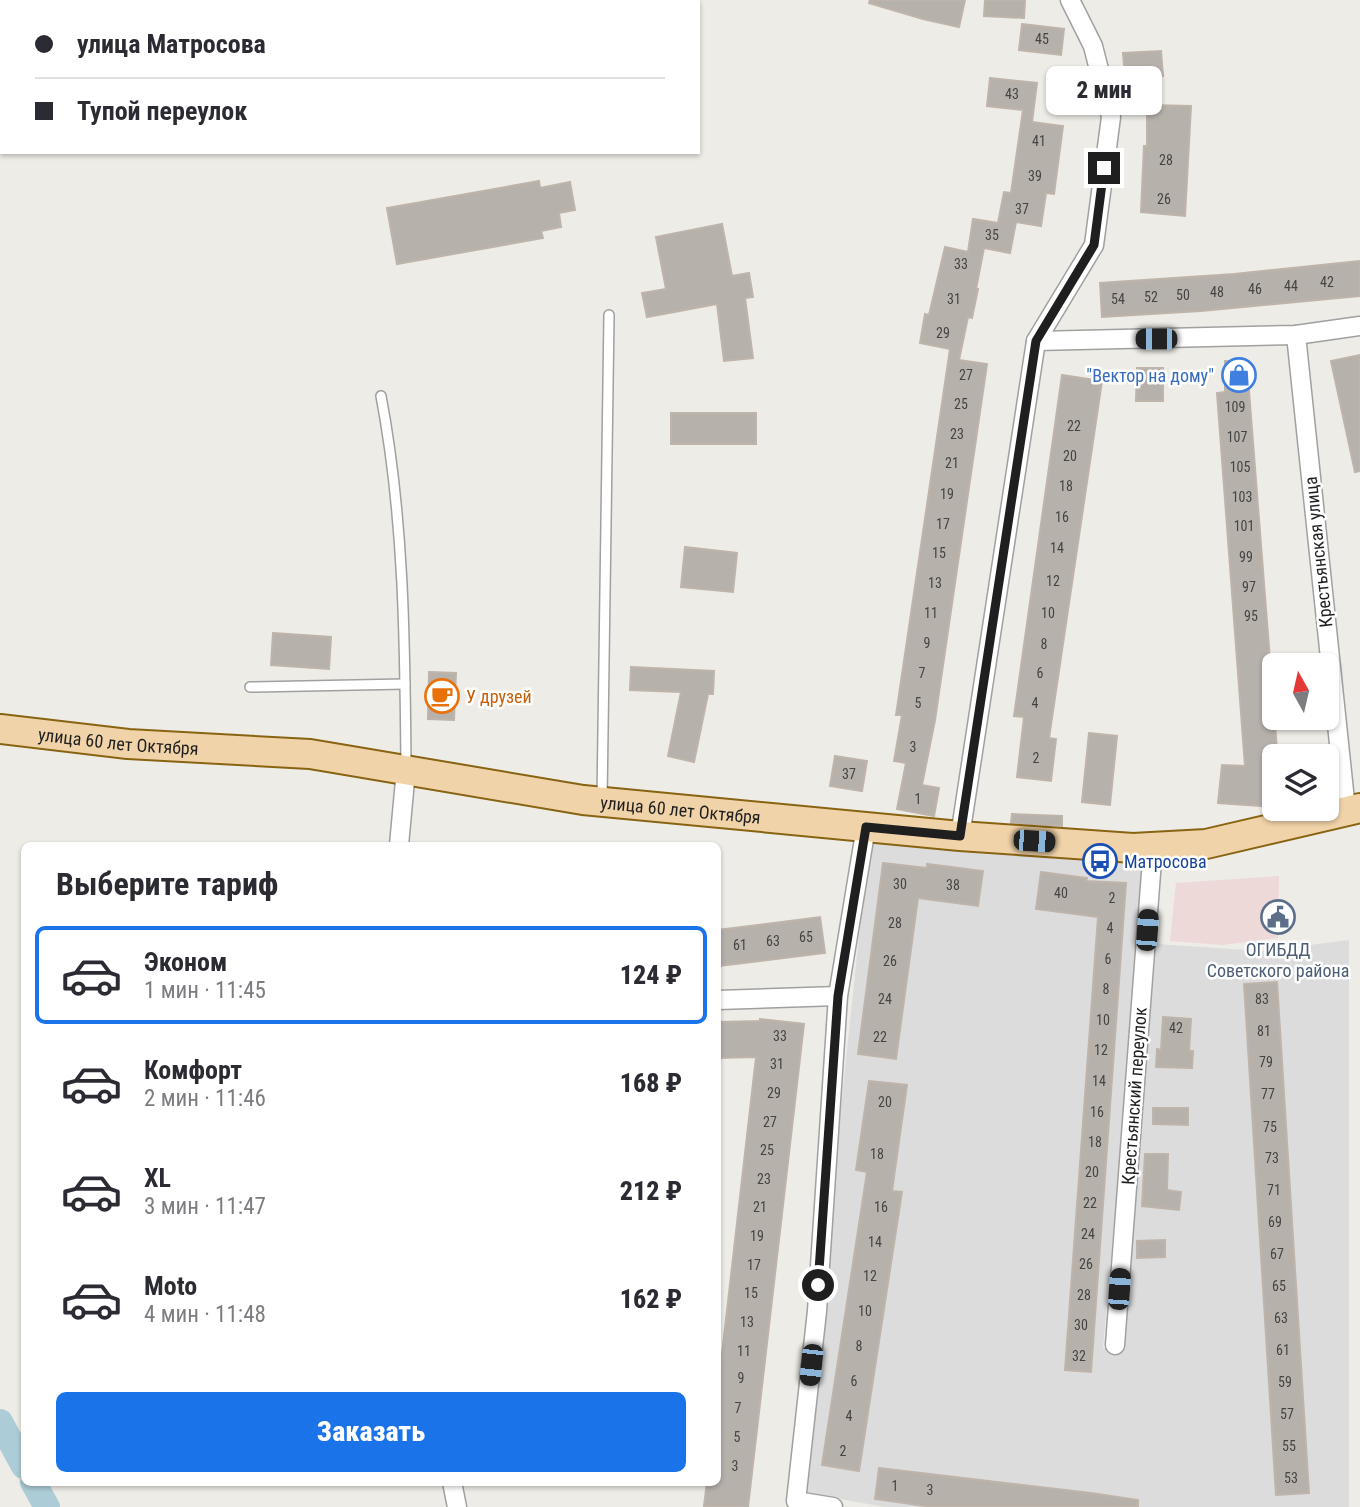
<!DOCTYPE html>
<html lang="ru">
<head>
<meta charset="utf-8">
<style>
	body { margin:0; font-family:"Roboto Condensed",sans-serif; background:#f7f7f7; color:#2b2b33; height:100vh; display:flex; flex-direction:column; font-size:26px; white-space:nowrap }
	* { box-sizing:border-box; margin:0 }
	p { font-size:23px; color:#7c7c81 }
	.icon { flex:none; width:38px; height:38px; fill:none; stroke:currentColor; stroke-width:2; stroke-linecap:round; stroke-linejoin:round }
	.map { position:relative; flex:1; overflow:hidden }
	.details { position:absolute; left:21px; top:842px; width:700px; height:644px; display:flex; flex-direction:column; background:#fff; border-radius:10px; box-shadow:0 2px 5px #0004 }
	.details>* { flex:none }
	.hud { position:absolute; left:0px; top:0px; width:700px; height:154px; box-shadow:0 2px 5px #0004; display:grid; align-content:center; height:154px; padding:0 35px; background:#fff }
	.needle { width:46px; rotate:352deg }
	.fabs { position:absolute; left:1262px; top:653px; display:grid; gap:14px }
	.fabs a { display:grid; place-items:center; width:77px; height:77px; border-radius:10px; background:#fff; box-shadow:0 2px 5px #0004; font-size:35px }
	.end { position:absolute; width:32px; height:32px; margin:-16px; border:9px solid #1f1f1f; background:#fff; box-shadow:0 0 0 4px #fff }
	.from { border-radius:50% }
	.bubble { position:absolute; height:49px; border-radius:10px; background:#fff; box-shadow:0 2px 5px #0004; font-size:23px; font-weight:800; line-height:49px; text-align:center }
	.car { position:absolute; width:21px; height:42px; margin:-21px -10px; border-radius:9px; box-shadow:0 0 5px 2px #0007; background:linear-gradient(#222 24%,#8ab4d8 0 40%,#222 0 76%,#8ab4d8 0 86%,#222 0) }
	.hud b { display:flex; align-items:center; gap:24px; height:66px; font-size:26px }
	.hud b+b { border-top:2px solid #e1e1e2 }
	.hud i { width:18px; height:18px; background:#2b2b33 }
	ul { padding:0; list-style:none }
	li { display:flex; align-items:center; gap:21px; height:98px; margin:0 14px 10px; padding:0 21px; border:4px solid transparent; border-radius:10px }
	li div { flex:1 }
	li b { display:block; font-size:26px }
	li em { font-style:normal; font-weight:800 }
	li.active { border-color:#1a73e8 }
	li>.icon { width:63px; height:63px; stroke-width:1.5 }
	h2 { padding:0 35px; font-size:32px; line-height:84px }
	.cta { display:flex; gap:14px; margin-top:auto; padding:14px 35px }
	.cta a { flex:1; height:80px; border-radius:10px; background:#1a73e8; color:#fff; font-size:28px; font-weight:800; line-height:80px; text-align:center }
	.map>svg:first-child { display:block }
</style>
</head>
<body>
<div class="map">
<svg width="1360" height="1507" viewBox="0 0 1360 1507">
	<rect width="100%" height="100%" fill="#eeece6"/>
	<path fill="#dddcdc" d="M870 833 1146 857 1103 1348 1123 1350 1124 1343 1156 944 1262 951 1349 940V1507H885L800 1492Z"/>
	<path fill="#edd9d8" d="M1279 876 1278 938 1223 945 1170 941 1176 883Z"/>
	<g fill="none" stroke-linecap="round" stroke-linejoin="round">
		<g stroke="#acccd7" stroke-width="26">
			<path d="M0 1422 24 1466"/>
			<path d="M33 1482 47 1507"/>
		</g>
	</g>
	<g fill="#b7b1ac" stroke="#beb4aa" stroke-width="2">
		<path d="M870 0H965L959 27 923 19 869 3Z"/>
		<path d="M985 0H1025L1024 18 984 16Z"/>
		<path d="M1022 24 1064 29 1061 55 1019 50Z"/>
		<path d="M1161 51 1163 76 1125 78 1123 53Z"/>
		<path d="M990 78 1037 83 1032 122 1063 126 1054 194 1046 193 1041 226 1016 222 1010 253 984 248 976 289H978L972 318 968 317 959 360 987 364 935 720 922 785 939 788 934 816 897 809 906 763 894 761 902 715H896L950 349 920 343 925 314 929 315 945 247 968 252 973 219 998 223 1004 192 1011 193 1023 110 987 106Z"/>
		<path d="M1147 105 1191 106 1185 216 1141 212 1144 146H1147Z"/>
		<path d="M539 181 540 188 570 182 575 210 559 213 561 227 541 231 543 238 397 264 387 208Z"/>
		<path d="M722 224 732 276 749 273 753 297 745 298 753 358 724 361 717 304 647 317 642 293 666 289 656 237Z"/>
		<path d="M1360 261V296L1201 311 1102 317 1100 283 1234 274Z"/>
		<path d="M1360 355V471L1355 472 1331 361Z"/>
		<path d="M1225 361H1249V391L1277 750H1274V807L1218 803 1222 765 1245 766 1217 393 1225 392Z"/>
		<path d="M1137 368H1163V401H1136Z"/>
		<path d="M1062 375 1102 381 1049 738 1056 739 1051 781 1017 777 1024 717 1014 716Z"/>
		<rect x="671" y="413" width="85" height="31"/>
		<path d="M685 547 737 553 733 592 681 587Z"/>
		<path d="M273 633 331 637 329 669 271 665Z"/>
		<path d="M631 667 714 671 713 694H708L694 762 668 756 681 692 630 690Z"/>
		<path d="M429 672 456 673 454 720 428 719Z"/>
		<path d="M1089 733 1117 736 1110 805 1082 802Z"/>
		<path d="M835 756 867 761 862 791 830 786Z"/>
		<path d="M1012 814 1062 816V826L1011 823Z"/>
		<path d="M883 863 927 868V864L983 871 978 906 918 898 896 1059 858 1054Z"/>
		<path d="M1041 872 1087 878 1086 881 1126 883 1091 1372 1065 1370 1098 917 1036 909Z"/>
		<path d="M820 917 825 953 718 966V930Z"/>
		<path d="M1277 982 1309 1493 1276 1495 1244 984Z"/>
		<path d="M1163 1017 1191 1019 1189 1051H1193L1192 1068 1156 1067 1157 1049 1161 1050Z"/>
		<path d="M760 1019 804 1024 748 1507H717L704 1506 707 1482H718V1389L756 1057 718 1058V1022L760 1021Z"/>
		<path d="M869 1081 907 1085 892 1191 902 1192 859 1471 822 1465 867 1172 856 1170Z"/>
		<path d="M1153 1108H1188V1125L1153 1124Z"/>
		<path d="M1145 1154H1168L1167 1190 1181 1192 1179 1210 1142 1206Z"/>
		<path d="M1165 1240V1257L1137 1258V1241Z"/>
		<path d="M879 1468 1091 1493 1138 1500V1507H932L875 1499Z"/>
	</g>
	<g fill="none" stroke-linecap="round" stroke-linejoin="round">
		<g stroke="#a0a0a0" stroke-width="12">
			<g id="lane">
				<path d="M381 396C404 517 405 642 406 765"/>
				<path d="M250 687 405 684"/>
				<path d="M602 800 609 315"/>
			</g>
		</g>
		<g stroke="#a0a0a0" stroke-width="21">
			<g id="street">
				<path d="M1296 335 1346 810"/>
				<path d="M1036 341 1296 335 1360 326"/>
				<path d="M960 836 1036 341 1094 245 1111 117 1093 46 1070 0"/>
				<path d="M399 845 406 770"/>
				<path d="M718 1000 838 996"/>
				<path d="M1115 1345 1153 847"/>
				<path d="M452 1482 457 1507"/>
				<path d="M833 1507 796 1501 817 1311 838 996 866 827"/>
			</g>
		</g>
		<g stroke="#886312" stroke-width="32">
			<g id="primary">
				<path id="s1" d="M0 729 128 744 310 754 583 800 960 836 1133 848 1206 844 1360 808"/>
			</g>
		</g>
		<use href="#lane" stroke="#fff" stroke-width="9"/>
		<use href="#street" stroke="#fff" stroke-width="18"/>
		<use href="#primary" stroke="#f1d3a9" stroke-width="28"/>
	</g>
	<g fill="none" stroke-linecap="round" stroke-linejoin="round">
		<path stroke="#1f1f1f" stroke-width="9" d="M818 1285 838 996 866 827 960 836 1036 341 1094 245 1104 168"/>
	</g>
	<defs>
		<g id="shop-ring" transform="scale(1.75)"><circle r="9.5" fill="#fff" stroke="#3f7fe0" stroke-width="1.5"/><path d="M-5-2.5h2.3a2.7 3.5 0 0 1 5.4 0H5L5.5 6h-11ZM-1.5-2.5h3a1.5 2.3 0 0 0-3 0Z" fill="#3f7fe0"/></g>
		<g id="cafe-ring" transform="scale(1.75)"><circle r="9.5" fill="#fff" stroke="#e8710a" stroke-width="1.5"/><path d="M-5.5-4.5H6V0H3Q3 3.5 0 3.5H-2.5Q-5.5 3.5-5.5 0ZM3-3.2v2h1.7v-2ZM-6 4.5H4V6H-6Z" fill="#e8710a"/></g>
		<g id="bus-ring" transform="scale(1.75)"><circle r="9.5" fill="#fff" stroke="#1a4fb4" stroke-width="1.5"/><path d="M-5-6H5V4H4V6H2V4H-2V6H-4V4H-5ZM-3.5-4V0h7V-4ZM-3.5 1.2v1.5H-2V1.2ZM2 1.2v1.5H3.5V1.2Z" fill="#1a4fb4"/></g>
		<g id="civic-ring" transform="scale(1.75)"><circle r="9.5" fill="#fff" stroke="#5c6f8a" stroke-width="1.5"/><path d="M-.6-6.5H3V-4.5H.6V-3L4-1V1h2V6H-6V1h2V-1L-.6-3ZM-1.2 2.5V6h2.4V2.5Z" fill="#5c6f8a"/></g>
	</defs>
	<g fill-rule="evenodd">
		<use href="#shop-ring" x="1239" y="375"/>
		<use href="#cafe-ring" x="442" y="696"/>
		<use href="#bus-ring" x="1100" y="861"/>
		<use href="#civic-ring" x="1278" y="917"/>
	</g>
	<g text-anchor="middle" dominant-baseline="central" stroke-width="5" stroke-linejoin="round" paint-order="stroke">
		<g font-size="14" fill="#454442">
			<text x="1042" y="39">45</text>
			<text x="1012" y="94">43</text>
			<text x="1039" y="141">41</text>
			<text x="1166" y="160">28</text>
			<text x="1035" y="176">39</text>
			<text x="1164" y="199">26</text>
			<text x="1022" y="209">37</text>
			<text x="992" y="235">35</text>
			<text x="961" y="264">33</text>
			<text x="1327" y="282">42</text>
			<text x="1291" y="286">44</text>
			<text x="1255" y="289">46</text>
			<text x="1217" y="292">48</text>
			<text x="1183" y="295">50</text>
			<text x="1151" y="297">52</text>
			<text x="954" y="299">31</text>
			<text x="1118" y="299">54</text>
			<text x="943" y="333">29</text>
			<text x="966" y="375">27</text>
			<text x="961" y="404">25</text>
			<text x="1235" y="407">109</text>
			<text x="1074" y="426">22</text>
			<text x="957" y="434">23</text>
			<text x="1237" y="437">107</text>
			<text x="1070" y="456">20</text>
			<text x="952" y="463">21</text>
			<text x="1240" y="467">105</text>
			<text x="1066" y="486">18</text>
			<text x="947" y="494">19</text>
			<text x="1242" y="497">103</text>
			<text x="1062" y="517">16</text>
			<text x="943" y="524">17</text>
			<text x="1244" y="526">101</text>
			<text x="1057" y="548">14</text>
			<text x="939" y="553">15</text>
			<text x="1246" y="557">99</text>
			<text x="1053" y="581">12</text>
			<text x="935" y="583">13</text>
			<text x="1249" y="587">97</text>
			<text x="931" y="613">11</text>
			<text x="1048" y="613">10</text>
			<text x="1251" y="616">95</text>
			<text x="927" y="643">9</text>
			<text x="1044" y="644">8</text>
			<text x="922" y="673">7</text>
			<text x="1040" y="673">6</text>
			<text x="918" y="703">5</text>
			<text x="1035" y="703">4</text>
			<text x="913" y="747">3</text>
			<text x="1036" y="758">2</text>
			<text x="849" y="774">37</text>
			<text x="918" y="799">1</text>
			<text x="900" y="884">30</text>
			<text x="953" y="885">38</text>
			<text x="1061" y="893">40</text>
			<text x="1112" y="898">2</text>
			<text x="895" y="923">28</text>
			<text x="1110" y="928">4</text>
			<text x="806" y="937">65</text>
			<text x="773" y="941">63</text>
			<text x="740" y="945">61</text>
			<text x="1108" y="959">6</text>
			<text x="890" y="961">26</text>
			<text x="1106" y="989">8</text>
			<text x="885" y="999">24</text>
			<text x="1262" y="999">83</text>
			<text x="1103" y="1020">10</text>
			<text x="1176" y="1028">42</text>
			<text x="1264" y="1031">81</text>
			<text x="780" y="1036">33</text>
			<text x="880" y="1037">22</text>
			<text x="1101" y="1050">12</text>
			<text x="1266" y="1062">79</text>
			<text x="777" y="1064">31</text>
			<text x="1099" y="1081">14</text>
			<text x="774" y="1093">29</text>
			<text x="1268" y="1094">77</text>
			<text x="885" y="1102">20</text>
			<text x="1097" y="1112">16</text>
			<text x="770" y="1122">27</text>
			<text x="1270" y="1127">75</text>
			<text x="1095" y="1142">18</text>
			<text x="767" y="1150">25</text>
			<text x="877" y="1154">18</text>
			<text x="1272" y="1158">73</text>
			<text x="1092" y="1172">20</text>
			<text x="764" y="1179">23</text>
			<text x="1274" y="1190">71</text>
			<text x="1090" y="1203">22</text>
			<text x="760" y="1207">21</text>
			<text x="881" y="1207">16</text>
			<text x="1275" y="1222">69</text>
			<text x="1088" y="1234">24</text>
			<text x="757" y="1236">19</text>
			<text x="875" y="1242">14</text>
			<text x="1277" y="1254">67</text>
			<text x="1086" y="1264">26</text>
			<text x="754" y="1265">17</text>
			<text x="870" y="1276">12</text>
			<text x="1279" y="1286">65</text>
			<text x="751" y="1293">15</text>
			<text x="1084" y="1295">28</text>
			<text x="865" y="1311">10</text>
			<text x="1281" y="1318">63</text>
			<text x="747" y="1322">13</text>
			<text x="1081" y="1325">30</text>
			<text x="859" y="1346">8</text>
			<text x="1283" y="1350">61</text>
			<text x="744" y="1351">11</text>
			<text x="1079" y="1356">32</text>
			<text x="741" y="1378">9</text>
			<text x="854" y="1381">6</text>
			<text x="1285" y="1382">59</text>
			<text x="738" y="1408">7</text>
			<text x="1287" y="1414">57</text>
			<text x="849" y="1416">4</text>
			<text x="737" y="1437">5</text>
			<text x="1289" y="1446">55</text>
			<text x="843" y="1451">2</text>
			<text x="735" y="1466">3</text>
			<text x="1291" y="1478">53</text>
			<text x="895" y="1486">1</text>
			<text x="930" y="1490">3</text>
		</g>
		<g font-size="18" fill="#366cbe" stroke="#fff" text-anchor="end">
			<text x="1214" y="375">"Вектор на дому"</text>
		</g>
		<g font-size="18" fill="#1f1f1f" stroke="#fff">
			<text transform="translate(1318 552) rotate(-96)">Крестьянская улица</text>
			<text stroke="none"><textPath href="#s1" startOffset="119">улица 60 лет Октября</textPath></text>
			<text stroke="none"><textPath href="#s1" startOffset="686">улица 60 лет Октября</textPath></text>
			<text transform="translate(1134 1096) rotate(-86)">Крестьянский переулок</text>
		</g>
		<g font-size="18" fill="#c56008" stroke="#fff" text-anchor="start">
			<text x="466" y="696">У друзей</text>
		</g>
		<g font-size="18" fill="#164399" stroke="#fff" text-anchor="start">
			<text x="1124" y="861">Матросова</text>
		</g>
		<g font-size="18" fill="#4e5e75" stroke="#fff">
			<text x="1278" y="949">ОГИБДД<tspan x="1278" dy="21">Советского района</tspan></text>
		</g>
	</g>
</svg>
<div class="fabs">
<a><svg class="needle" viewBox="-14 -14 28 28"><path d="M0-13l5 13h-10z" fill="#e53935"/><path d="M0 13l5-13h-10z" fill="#7c7c81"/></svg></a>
<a><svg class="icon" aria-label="layers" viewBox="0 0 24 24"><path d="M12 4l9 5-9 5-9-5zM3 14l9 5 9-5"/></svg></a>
</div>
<i class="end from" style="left:818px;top:1285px"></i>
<i class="end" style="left:1104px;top:168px"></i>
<div class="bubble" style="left:1046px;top:66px;width:116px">2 мин</div>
<i class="car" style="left:1156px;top:339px;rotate:270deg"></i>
<i class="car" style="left:1034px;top:841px;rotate:94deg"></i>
<i class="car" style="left:1147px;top:930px;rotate:4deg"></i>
<i class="car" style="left:1119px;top:1289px;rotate:4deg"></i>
<i class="car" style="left:811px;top:1365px;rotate:186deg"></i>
<div class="hud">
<b><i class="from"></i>улица Матросова</b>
<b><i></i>Тупой переулок</b>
</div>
<section class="details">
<h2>Выберите тариф</h2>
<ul>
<li class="active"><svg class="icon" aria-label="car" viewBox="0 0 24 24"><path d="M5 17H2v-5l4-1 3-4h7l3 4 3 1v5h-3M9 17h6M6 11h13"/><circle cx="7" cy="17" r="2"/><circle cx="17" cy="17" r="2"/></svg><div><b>Эконом</b><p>1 мин · 11:45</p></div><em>124 ₽</em></li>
<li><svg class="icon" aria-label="car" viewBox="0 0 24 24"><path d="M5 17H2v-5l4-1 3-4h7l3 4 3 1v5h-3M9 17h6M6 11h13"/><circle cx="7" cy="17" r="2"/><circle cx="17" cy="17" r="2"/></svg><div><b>Комфорт</b><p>2 мин · 11:46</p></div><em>168 ₽</em></li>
<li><svg class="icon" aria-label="car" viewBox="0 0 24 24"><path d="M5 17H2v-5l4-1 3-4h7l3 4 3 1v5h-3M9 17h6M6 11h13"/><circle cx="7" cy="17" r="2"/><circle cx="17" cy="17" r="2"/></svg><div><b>XL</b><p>3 мин · 11:47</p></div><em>212 ₽</em></li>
<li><svg class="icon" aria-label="car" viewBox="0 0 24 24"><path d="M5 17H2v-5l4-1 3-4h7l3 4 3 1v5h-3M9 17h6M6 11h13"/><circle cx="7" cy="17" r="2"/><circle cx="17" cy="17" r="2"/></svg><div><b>Moto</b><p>4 мин · 11:48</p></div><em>162 ₽</em></li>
</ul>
<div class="cta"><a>Заказать</a></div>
</section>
</div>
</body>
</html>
